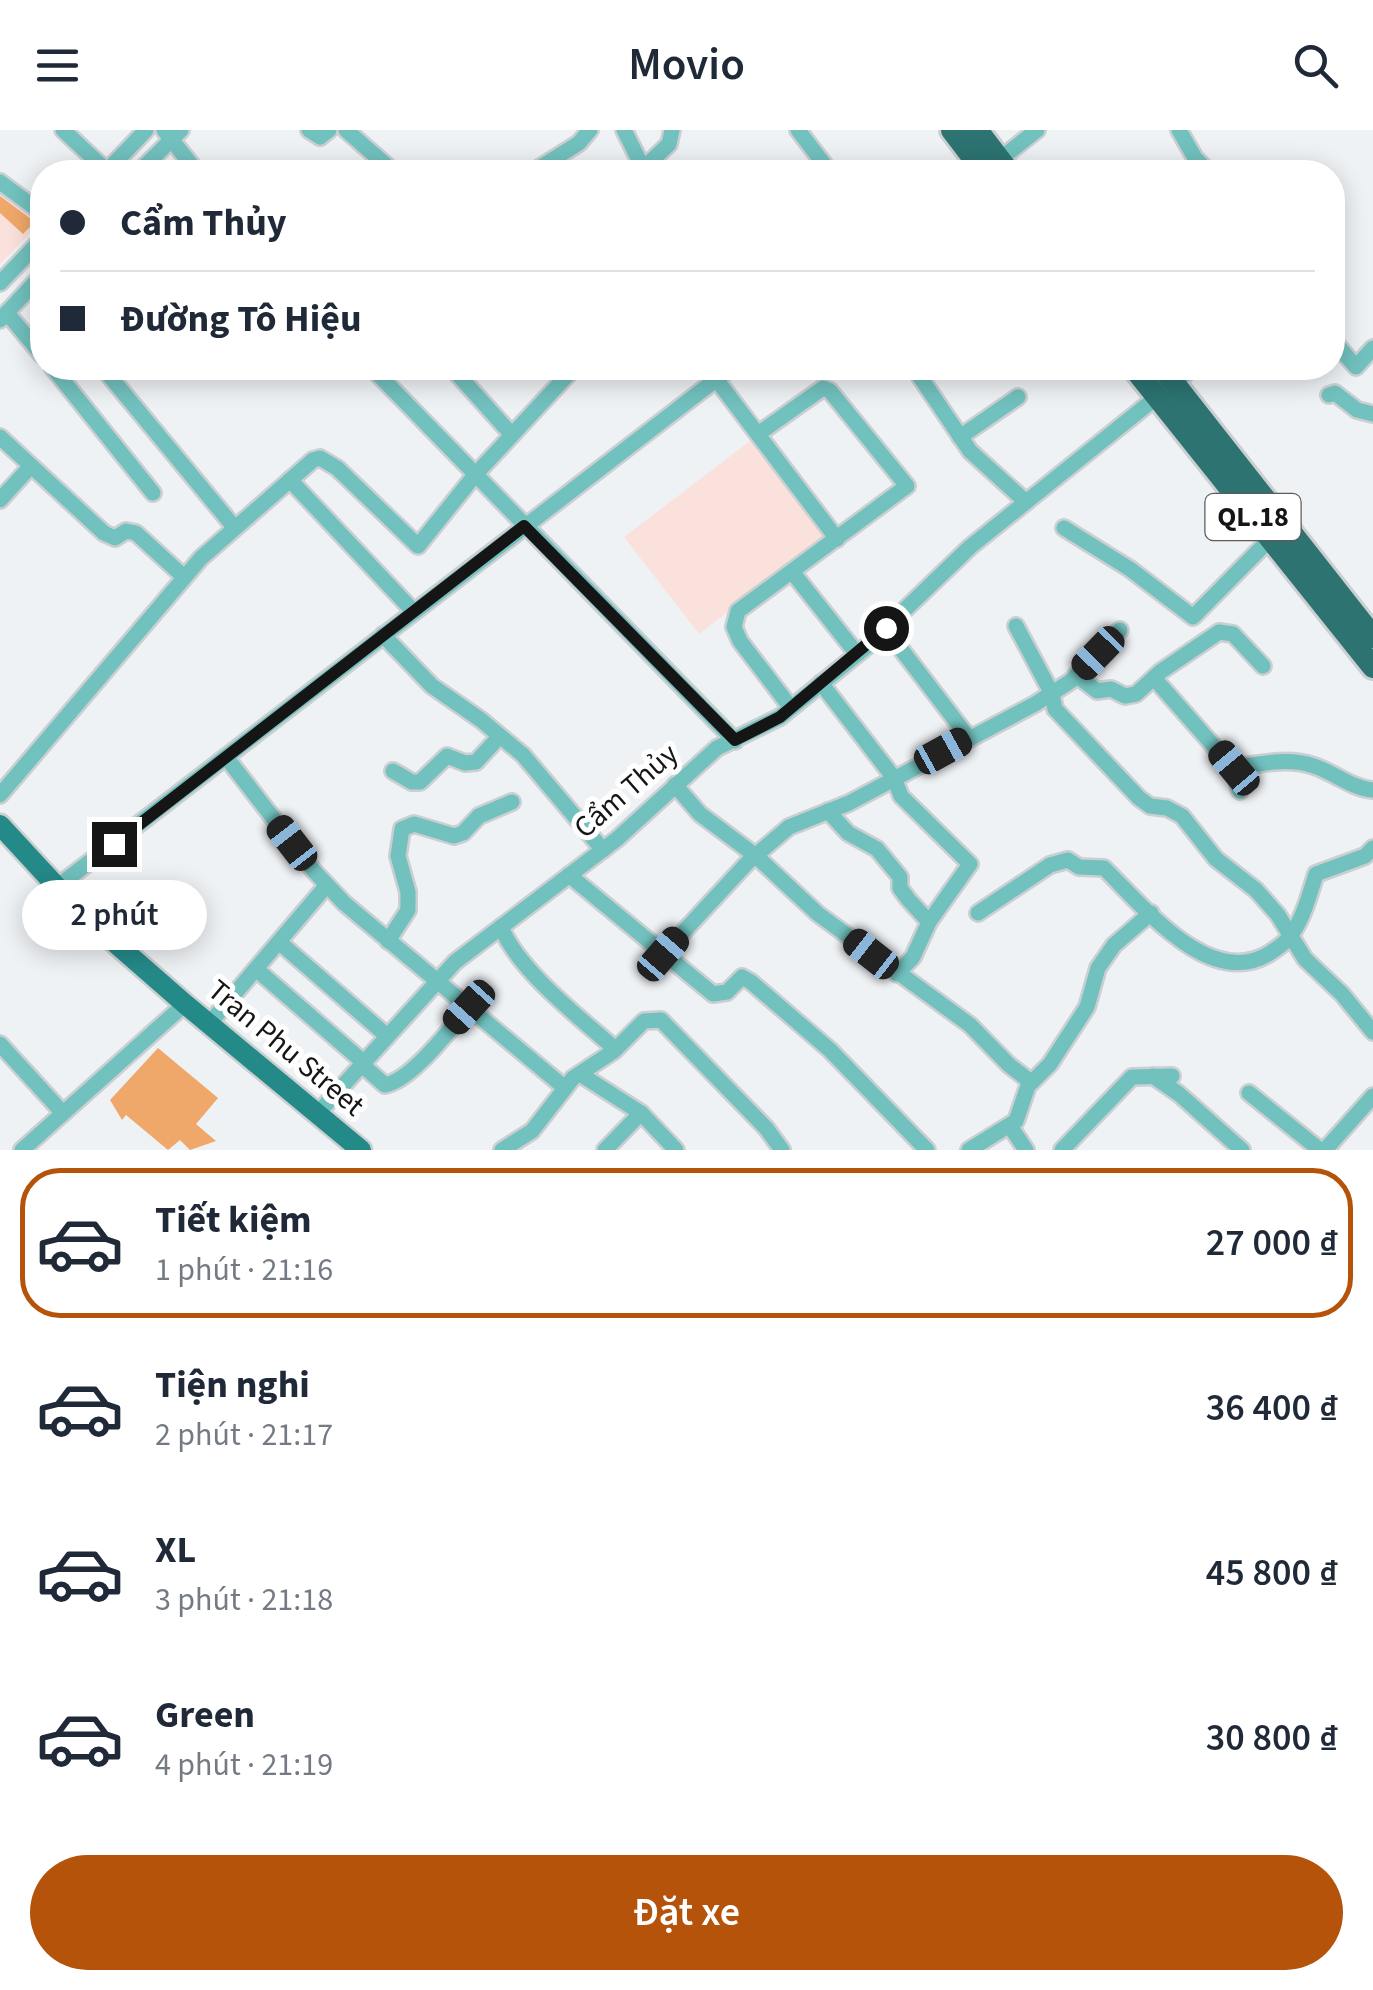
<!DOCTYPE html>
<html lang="vi">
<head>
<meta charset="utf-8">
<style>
	body { margin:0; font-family:"Source Sans 3",sans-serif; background:#f2f2f3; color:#1f2937; height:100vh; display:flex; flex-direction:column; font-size:38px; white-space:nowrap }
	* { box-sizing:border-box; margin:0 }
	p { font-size:32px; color:#747a83 }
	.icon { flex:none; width:55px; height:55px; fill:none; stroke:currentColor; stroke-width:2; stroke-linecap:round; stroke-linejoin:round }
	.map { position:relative; height:1020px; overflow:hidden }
	.side { display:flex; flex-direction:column; background:#fff; flex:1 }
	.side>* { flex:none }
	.banner { position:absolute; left:30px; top:30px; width:1315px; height:220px; border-radius:40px; box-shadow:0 5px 25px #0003; display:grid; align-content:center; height:220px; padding:0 30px; background:#fff }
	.end { position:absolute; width:45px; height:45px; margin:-22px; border:12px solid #151516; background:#fff; box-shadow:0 0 0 5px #fff }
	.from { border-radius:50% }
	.bubble { position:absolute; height:70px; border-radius:35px; background:#fff; box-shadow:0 5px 25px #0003; font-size:32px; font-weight:600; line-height:70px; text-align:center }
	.car { position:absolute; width:30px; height:60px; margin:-30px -15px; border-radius:12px; box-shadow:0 0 8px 2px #0007; background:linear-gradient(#222 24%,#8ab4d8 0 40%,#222 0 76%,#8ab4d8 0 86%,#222 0) }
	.banner b { display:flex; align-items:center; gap:35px; height:95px; font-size:38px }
	.banner b+b { border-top:2px solid #e0e1e3 }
	.banner i { width:25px; height:25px; background:#1f2937 }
	ul { padding:18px 0 0; list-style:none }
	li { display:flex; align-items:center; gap:30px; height:150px; margin:0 20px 15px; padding:0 10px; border:5px solid transparent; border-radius:40px }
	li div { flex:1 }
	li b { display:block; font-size:38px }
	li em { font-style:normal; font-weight:600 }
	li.on { border-color:#b45309 }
	li>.icon { width:90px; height:90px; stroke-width:1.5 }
	.button { display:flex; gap:20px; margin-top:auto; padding:20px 30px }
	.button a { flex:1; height:115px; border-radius:60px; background:#b45309; color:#fff; font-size:40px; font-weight:600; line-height:115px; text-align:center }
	header { display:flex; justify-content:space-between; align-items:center; height:130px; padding:0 30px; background:#fff; font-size:45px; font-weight:600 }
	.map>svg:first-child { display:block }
</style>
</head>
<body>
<header><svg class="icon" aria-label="menu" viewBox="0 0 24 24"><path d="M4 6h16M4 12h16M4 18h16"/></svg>Movio<svg class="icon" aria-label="search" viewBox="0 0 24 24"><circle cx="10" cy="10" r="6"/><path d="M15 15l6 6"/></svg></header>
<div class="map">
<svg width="1373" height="1020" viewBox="0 0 1373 1020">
	<rect width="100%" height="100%" fill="#eff2f5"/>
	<g fill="#fbe1db">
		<path d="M0 50 42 86V91L0 134Z"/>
		<path d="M750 311 825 407 699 504 624 407Z"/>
	</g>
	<g fill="#f0a86a">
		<path d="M0 66 35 92 23 104 0 83Z"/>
		<path d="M158 918 218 968 196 994 216 1011 190 1020 180 1010 168 1020 126 985 122 990 110 970Z"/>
	</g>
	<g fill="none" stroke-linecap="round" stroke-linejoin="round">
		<g stroke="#cccfd1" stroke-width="20">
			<g id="minor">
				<path d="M63 0 107 41"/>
				<path d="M164 0 197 42"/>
				<path d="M309 0 320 7 329 0"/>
				<path d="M346 0 394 42"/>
				<path d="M624 0 645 42"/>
				<path d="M798 0 830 42"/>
				<path d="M1179 0 1195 28 1209 42"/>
				<path d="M994 34 1037 0"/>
				<path d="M644 38 669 14 672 0"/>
				<path d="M106 42 146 0"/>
				<path d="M139 42 181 0"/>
				<path d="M533 42 579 13 590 0"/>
				<path d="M0 52 42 83"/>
				<path d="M0 153 42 109"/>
				<path d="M7 183 42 225"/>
				<path d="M0 190 42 145"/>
				<path d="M1332 209 1356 237 1373 218"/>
				<path d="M53 238 153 363"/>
				<path d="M103 238 234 397"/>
				<path d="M372 238 735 611"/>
				<path d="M452 238 512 305"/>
				<path d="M914 238 970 321 1026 372"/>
				<path d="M716 249 837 409"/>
				<path d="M1329 265 1335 263 1357 280 1373 284"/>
				<path d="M758 304 823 258 830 261 907 356 738 481 734 497 740 511 791 578"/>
				<path d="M0 307 104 403 115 408 126 401 136 403 184 447"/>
				<path d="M960 307 1018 267"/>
				<path d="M290 350 414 482"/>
				<path d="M0 370 31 336"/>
				<path d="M1064 398 1130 439 1193 487 1270 409"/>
				<path d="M793 443 857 524"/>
				<path d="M1016 496 1052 564 1055 579 1139 668 1150 676 1167 678 1182 686 1216 729 1256 760 1278 785 1305 829 1342 864 1373 902"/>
				<path d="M885 498 968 607"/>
				<path d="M383 505 432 556 481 590 523 625 603 720"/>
				<path d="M1076 545 1097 561 1111 559 1125 566 1136 564 1160 542 1219 502 1233 504 1263 536"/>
				<path d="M1154 548 1233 638 1240 661"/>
				<path d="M821 553 894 648 901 666 970 734 929 792 913 827 897 844"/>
				<path d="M226 627 314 741 344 773 565 958"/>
				<path d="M1233 638C1259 634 1288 627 1314 636 1335 643 1351 658 1373 660"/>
				<path d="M393 641 412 652H420L447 626 465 633 476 632 499 607"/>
				<path d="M675 655 700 684 756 726 818 784 970 895 1009 935 1031 952"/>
				<path d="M0 665 201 428 313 330 320 328 337 338 418 416 475 345 574 238"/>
				<path d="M828 681 848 703 877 719 900 747V758L908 769 929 792"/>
				<path d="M569 745 713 864 727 862 742 847 751 852 830 920 927 1020"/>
				<path d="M57 757 731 238"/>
				<path d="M978 783 1050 735 1068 730 1079 737 1104 738C1143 776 1210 861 1270 823 1279 817 1288 811 1293 802 1304 786 1310 763 1316 744L1365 726 1373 718"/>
				<path d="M501 797C519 841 578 886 614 918"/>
				<path d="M388 811 408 780V762L398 726 402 699 414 694 454 706 463 703 479 686 512 672"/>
				<path d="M279 812 386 905"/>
				<path d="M663 824 748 732 789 697 849 673 1035 574 1071 551 1120 500"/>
				<path d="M256 839 362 931"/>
				<path d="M209 894 327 755"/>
				<path d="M0 914 62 982"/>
				<path d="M361 934 385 955C412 950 450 899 469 877"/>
				<path d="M580 944 641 983 676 1020"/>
				<path d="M1153 946 1179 964 1242 1020"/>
				<path d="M1249 963 1320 1020"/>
				<path d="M319 982 455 832 617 709 717 618 780 587 865 518 970 417 1193 238"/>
				<path d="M1010 996 1026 1020"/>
				<path d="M22 1020 185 874"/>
				<path d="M502 1020 532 1001 573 948 614 921 644 891 661 890 766 998 782 1020"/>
				<path d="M605 1020 641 983"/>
				<path d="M969 1020 1016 991 1028 956 1050 934 1087 877 1098 838 1114 815 1151 783"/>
				<path d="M1062 1020 1132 947 1172 946"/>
				<path d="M1325 1020 1373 966"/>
			</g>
		</g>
		<g stroke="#cccfd1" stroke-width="25">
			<path id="major" d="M0 695 82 784 185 874 361 1020"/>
		</g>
		<g stroke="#cccfd1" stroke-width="28">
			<g id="highway">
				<path d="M952 0 984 42"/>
				<path d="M977 0 1009 42"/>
				<path d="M1134 238 1373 537"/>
				<path d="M1162 238 1373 507"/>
			</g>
		</g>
		<use href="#minor" stroke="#71c1be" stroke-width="15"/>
		<use href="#major" stroke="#248a88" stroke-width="20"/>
		<use href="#highway" stroke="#2c7371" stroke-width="22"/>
	</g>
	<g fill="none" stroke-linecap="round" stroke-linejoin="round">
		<path stroke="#151516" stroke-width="12" d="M114 714 524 396 735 610 780 587 886 498"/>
	</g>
	<g text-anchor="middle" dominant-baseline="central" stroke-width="10" stroke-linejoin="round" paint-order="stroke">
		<rect fill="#fff" stroke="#5b5b5c" stroke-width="2.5" x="1205.5" y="364" width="95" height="46" rx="8"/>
		<g font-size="28" font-weight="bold" fill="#151516">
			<text x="1253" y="387">QL.18</text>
		</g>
		<g font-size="30" fill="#151516" stroke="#fff">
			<text transform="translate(626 661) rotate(-41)">Cẩm Thủy</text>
			<text transform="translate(286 918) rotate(40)">Tran Phu Street</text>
		</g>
	</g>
</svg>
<i class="end from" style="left:886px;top:498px"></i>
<i class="end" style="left:114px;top:714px"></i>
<div class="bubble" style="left:22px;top:750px;width:185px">2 phút</div>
<i class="car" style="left:1098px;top:523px;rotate:224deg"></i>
<i class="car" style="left:943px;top:621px;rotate:61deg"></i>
<i class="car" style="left:1234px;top:638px;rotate:320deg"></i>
<i class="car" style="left:292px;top:713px;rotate:322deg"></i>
<i class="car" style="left:663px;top:824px;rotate:41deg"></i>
<i class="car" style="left:871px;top:824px;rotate:308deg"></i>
<i class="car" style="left:469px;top:877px;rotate:222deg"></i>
<div class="banner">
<b><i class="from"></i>Cẩm Thủy</b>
<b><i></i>Đường Tô Hiệu</b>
</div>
</div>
<section class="side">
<ul>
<li class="on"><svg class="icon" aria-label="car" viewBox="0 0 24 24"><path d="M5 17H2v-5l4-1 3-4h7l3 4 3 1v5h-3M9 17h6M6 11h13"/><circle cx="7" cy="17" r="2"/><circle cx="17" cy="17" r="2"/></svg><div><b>Tiết kiệm</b><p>1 phút · 21:16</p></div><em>27 000 ₫</em></li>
<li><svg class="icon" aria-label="car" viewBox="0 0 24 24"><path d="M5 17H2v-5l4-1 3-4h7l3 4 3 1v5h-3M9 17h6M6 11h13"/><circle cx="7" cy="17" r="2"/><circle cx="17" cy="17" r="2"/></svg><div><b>Tiện nghi</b><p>2 phút · 21:17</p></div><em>36 400 ₫</em></li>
<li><svg class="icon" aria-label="car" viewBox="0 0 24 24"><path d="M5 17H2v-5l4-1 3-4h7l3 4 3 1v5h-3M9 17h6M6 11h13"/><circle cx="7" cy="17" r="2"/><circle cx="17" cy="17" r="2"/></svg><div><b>XL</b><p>3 phút · 21:18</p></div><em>45 800 ₫</em></li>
<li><svg class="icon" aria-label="car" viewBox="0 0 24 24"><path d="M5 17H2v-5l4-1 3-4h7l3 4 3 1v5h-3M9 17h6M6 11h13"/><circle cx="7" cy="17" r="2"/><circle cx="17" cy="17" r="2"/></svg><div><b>Green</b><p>4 phút · 21:19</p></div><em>30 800 ₫</em></li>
</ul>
<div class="button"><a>Đặt xe</a></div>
</section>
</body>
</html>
